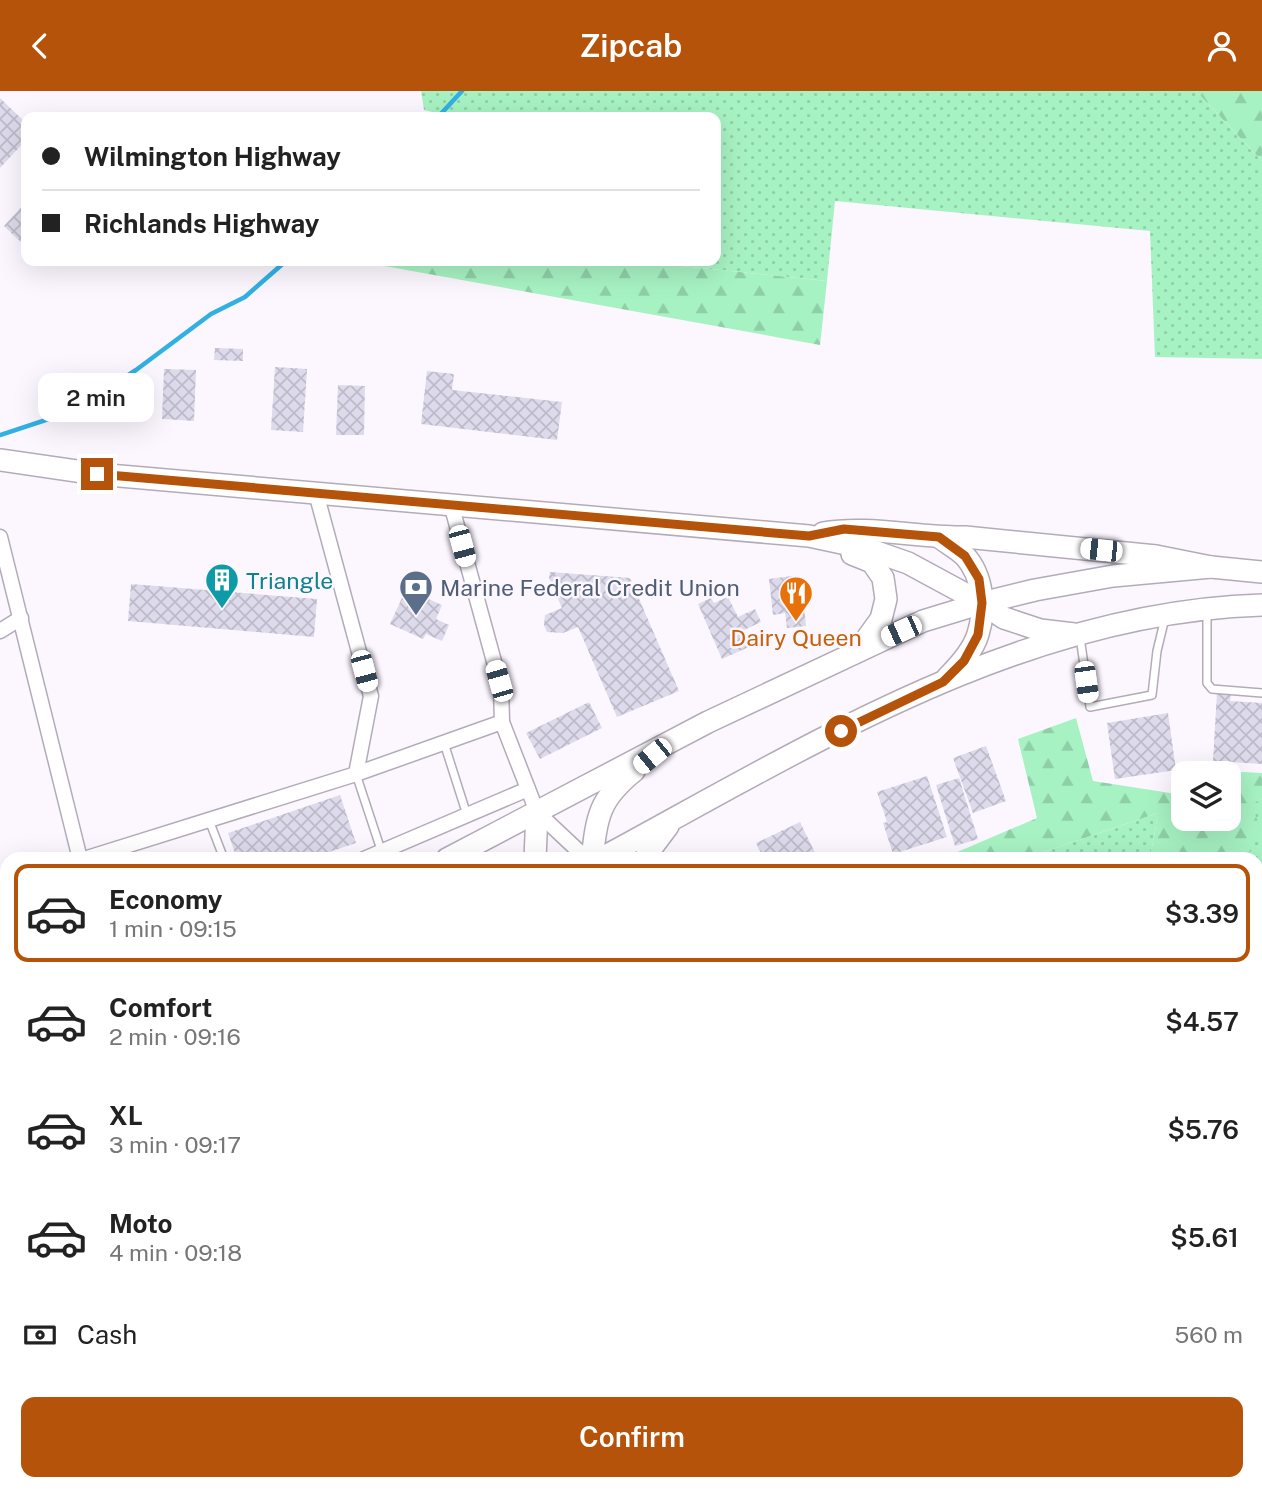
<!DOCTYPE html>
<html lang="en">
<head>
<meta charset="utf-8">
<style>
	body { margin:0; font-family:"Public Sans",sans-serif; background:#f2f2f2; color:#222; height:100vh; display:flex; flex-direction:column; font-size:26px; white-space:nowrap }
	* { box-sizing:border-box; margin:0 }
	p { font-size:23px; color:#767676 }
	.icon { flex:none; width:38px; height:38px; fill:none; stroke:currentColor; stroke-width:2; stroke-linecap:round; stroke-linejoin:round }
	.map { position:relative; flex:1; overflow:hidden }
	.details { position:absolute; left:0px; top:761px; width:1264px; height:639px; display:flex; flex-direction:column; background:#fff; border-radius:21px 21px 0 0; box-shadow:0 7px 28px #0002 }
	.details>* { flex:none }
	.hud { position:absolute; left:21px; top:21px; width:700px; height:154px; border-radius:14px; box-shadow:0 7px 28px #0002; display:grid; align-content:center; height:154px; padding:0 21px; background:#fff }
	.tools { position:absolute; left:1171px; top:670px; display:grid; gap:14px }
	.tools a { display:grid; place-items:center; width:70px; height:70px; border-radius:14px; background:#fff; box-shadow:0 7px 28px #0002; font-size:35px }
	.end { position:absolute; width:32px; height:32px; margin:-16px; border:9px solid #b45309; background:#fff; box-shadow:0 0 0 4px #fff }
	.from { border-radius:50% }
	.bubble { position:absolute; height:49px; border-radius:14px; background:#fff; box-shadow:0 7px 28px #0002; font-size:23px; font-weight:600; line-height:49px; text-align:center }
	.car { position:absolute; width:21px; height:42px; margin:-21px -10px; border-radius:9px; box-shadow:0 0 5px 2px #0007; background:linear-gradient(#fff 24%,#345 0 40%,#fff 0 76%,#345 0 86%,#fff 0) }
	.hud b { display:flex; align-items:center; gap:24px; height:66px; font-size:26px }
	.hud b+b { border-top:2px solid #e0e0e0 }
	.hud i { width:18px; height:18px; background:#222 }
	ul { padding:12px 0 0; list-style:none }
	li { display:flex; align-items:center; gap:21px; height:98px; margin:0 14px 10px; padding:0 7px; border:4px solid transparent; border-radius:14px }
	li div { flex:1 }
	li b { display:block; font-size:26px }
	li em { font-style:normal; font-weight:600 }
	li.selected { border-color:#b45309 }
	li>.icon { width:63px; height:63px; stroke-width:1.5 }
	.pay { display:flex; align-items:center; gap:18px; height:77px; padding:0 21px; font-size:26px }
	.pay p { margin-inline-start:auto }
	.cta { display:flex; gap:14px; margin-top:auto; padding:14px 21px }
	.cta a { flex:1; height:80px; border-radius:14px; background:#b45309; color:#fff; font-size:28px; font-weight:600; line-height:80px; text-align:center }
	header { display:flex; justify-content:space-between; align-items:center; height:91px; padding:0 21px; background:#b45309; color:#fff; font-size:32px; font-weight:600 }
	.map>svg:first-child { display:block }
</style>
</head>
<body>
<header><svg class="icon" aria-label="back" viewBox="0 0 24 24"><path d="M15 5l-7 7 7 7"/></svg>Zipcab<svg class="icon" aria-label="person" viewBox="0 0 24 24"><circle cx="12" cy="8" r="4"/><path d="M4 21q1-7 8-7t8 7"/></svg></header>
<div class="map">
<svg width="1262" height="1399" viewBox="0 0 1262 1399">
	<defs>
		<pattern id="grass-dots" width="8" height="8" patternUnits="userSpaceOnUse" patternTransform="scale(1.75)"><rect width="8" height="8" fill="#a7f2c3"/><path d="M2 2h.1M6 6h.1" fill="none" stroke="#8fcfa7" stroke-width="1.8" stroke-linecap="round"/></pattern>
		<pattern id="forest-firs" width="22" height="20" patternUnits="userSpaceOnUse" patternTransform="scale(1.75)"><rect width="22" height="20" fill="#a7f2c3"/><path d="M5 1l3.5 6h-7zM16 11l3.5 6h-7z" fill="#8fcfa7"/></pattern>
		<pattern id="building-cross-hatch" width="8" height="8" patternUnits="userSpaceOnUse" patternTransform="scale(1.75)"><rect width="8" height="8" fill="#dddbeb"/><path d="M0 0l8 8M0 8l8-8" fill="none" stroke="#bdbbc9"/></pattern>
	</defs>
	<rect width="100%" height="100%" fill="#fcf6ff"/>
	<g fill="url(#grass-dots)">
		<path d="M421 0H1196L1262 70V268L1155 266 1150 140 835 110 827 190 634 170H716V26H452L424 19Z"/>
		<path d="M1262 708V1182L1256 1177V768H1244L1246 766 1252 712Z"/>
		<path d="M1158 722 1150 768H1023Z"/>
		<path d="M249 1393H410L407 1399H266Z"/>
	</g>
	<g fill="url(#forest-firs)">
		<path d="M1196 0H1262V70Z"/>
		<path d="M357 170H634L827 190 820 254Z"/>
		<path d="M1076 627 1093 690 1183 704V728H1228V682H1205L1208 679 1262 682V708L1252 713 1261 741 1246 766 1244 768H1150L1158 722 1023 768H949L948 765 1037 727 1018 648Z"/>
	</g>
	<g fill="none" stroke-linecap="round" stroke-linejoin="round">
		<g stroke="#31b1e3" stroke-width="4.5">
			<path d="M438 26 462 0"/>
			<path d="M0 344 70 321 84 313 136 279 211 223 245 206 286 170"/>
		</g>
	</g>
	<g fill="url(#building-cross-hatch)">
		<path d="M0 7 26 32V49L0 77Z"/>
		<path d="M26 111V156L4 135Z"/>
		<path d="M215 257 243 258V270L214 269Z"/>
		<path d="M275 276 307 278 303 341 271 339Z"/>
		<path d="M164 278 196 279 194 330 162 328Z"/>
		<path d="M427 280 454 283 452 299 562 311 557 349 421 333Z"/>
		<path d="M338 294 365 295 364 344H336Z"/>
		<path d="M550 481 630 487 679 600 617 626 578 536 563 542 547 541 544 534 545 524 562 517 549 487Z"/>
		<path d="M792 485 794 494H802L806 535 787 537 785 522 773 524 769 488Z"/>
		<path d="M131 493 317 508 314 546 128 530Z"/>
		<path d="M406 498 442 514 436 528 449 534 442 550 426 543 423 548 390 533Z"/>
		<path d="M728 506 738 526 755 518 761 531 744 539 751 555 722 568 698 513 711 507 714 512Z"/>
		<path d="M1217 602 1231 603 1230 610 1262 612V673L1213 670Z"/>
		<path d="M589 611 602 637 540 668 526 642Z"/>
		<path d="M1168 622 1176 679 1115 688 1107 632Z"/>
		<path d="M986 655 1006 710 973 722 953 667Z"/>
		<path d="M927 685 947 746 893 763 883 732 887 731 877 701Z"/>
		<path d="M959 687 978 748 955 755 936 694Z"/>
		<path d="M340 704 356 752 308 768H237L228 742Z"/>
		<path d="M800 731 818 768H764L756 752Z"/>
		<path d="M7 878V958L0 955V895Z"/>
		<path d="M0 983 7 985V1009L4 1017 0 1016Z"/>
		<path d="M1256 1263 1262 1266V1342L1256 1341Z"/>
		<path d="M114 1393H153L151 1399H112Z"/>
		<path d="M456 1393H490L488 1399H453Z"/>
		<path d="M556 1393H590L588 1399H564L555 1396Z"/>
		<path d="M640 1393H675L673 1399H638Z"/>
		<path d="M706 1393H718L730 1399H703Z"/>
		<path d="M899 1393H1004L1000 1399H895Z"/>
	</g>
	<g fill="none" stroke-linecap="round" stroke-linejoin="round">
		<g stroke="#b4abb9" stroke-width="10">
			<g id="service">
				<path d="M1207 522V592L1212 598 1262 602"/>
				<path d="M1080 546 1090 616 1152 604 1157 560 1165 527"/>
				<path d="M444 652 467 724"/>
				<path d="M356 683 384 768"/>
				<path d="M209 729 224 768"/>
				<path d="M0 820 7 800"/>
				<path d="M83 1399 86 1393"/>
				<path d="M164 1399 167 1393"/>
				<path d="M1135 1399 1139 1393"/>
			</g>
		</g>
		<g stroke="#b4abb9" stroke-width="17">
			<g id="minor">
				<path d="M316 402 371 605 356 683"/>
				<path d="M451 413 501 596 502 631 537 721 587 768"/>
				<path d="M0 446 80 768"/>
				<path d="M0 540 21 527"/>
				<path d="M84 768 356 683 502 631"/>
				<path d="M364 768 528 698"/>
				<path d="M0 967 7 970"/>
				<path d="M1156 1393 1165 1399"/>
				<path d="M431 1399 434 1393"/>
				<path d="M609 1399 611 1393"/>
				<path d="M754 1399 757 1395"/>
			</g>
		</g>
		<g stroke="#b4abb9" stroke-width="24">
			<g id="primary">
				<path d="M0 369 97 383 809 445 865 457 908 472 982 512 1004 527 1040 539 1074 543"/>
				<path d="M823 442C869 434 918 447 965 446L1156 465 1211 476 1262 481"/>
				<path d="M939 446C947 452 958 458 965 465 983 485 986 518 978 543 973 560 959 575 947 587"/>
				<path d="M852 463 872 471 883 487 886 508 881 528 860 557"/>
				<path d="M447 768 708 631 923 530 982 512 1035 499 1113 485 1211 476"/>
				<path d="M535 768 537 721"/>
				<path d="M592 768C597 725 599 708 634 680"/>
				<path d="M600 768C806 657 1020 521 1262 514"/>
				<path d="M646 768 647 763 668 735"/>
				<path d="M0 1317 7 1300"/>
				<path d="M47 1399 49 1393"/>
			</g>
		</g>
		<use href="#service" stroke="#fff" stroke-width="7"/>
		<use href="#minor" stroke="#fff" stroke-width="14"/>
		<use href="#primary" stroke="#fff" stroke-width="21"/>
	</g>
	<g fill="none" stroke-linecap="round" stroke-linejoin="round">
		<path stroke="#b45309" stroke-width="9" d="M97 383 809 445 844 438 939 446 965 465 979 488 982 512 978 544 964 570 943 591 841 640"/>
	</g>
	<defs>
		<g id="building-pin" transform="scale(1.75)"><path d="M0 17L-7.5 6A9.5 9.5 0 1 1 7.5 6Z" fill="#0f9aa8" stroke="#fcf6ff"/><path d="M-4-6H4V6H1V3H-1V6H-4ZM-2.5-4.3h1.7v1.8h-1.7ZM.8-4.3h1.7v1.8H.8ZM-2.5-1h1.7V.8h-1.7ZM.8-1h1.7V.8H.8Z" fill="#fff"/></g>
		<g id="bank-pin" transform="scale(1.75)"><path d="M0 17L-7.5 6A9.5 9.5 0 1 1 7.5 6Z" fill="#5c6f8a" stroke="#fcf6ff"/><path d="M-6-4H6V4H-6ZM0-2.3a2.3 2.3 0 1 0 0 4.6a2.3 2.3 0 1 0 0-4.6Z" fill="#fff"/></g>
		<g id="restaurant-pin" transform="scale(1.75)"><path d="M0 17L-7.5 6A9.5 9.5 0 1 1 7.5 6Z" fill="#e8710a" stroke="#fcf6ff"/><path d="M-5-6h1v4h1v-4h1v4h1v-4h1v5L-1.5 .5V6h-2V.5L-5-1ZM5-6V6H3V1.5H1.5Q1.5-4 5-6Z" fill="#fff"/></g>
	</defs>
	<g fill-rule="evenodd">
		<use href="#building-pin" x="222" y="489"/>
		<use href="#bank-pin" x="416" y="496"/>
		<use href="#restaurant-pin" x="796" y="502"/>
	</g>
	<g text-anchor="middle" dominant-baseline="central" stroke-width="5" stroke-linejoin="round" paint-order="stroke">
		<g font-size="23" fill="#0d838f" stroke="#fcf6ff" text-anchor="start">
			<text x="246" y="489">Triangle</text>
		</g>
		<g font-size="23" fill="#4e5e75" stroke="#fcf6ff" text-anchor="start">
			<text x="440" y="496">Marine Federal Credit Union</text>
		</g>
		<g font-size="23" fill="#c56008" stroke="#fcf6ff">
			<text x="796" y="546">Dairy Queen</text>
		</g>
	</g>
</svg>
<div class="tools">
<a><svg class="icon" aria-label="layers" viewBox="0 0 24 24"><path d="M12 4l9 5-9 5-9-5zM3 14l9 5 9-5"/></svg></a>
</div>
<i class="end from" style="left:841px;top:640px"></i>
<i class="end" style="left:97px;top:383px"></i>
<div class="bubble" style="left:38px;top:282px;width:116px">2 min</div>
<i class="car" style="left:462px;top:455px;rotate:165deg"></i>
<i class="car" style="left:1101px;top:459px;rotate:276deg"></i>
<i class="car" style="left:901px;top:540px;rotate:246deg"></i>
<i class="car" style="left:364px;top:580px;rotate:165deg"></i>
<i class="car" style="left:499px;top:590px;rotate:344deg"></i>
<i class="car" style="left:1086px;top:591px;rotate:172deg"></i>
<i class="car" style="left:652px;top:665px;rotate:231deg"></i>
<div class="hud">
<b><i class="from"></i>Wilmington Highway</b>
<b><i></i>Richlands Highway</b>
</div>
<section class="details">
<ul>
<li class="selected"><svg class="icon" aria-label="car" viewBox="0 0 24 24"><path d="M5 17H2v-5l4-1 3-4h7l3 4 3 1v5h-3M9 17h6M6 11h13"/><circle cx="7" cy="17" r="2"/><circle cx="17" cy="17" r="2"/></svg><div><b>Economy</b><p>1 min · 09:15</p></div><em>$3.39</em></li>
<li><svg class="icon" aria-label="car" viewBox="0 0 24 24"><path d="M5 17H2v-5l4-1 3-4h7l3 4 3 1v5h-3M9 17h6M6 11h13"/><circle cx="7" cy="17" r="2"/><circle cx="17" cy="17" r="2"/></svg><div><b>Comfort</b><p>2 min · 09:16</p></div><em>$4.57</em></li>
<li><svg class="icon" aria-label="car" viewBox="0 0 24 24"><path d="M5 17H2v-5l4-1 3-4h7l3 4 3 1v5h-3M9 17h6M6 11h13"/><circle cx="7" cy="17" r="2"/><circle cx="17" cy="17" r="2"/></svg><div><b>XL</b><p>3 min · 09:17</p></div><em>$5.76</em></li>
<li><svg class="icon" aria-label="car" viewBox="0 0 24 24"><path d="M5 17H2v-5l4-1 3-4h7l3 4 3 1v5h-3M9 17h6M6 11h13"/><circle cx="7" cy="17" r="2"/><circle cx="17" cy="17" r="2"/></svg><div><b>Moto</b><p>4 min · 09:18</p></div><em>$5.61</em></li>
</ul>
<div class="pay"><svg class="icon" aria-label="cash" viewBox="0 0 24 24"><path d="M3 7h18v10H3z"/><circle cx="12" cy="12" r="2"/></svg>Cash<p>560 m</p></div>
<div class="cta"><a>Confirm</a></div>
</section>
</div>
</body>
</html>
